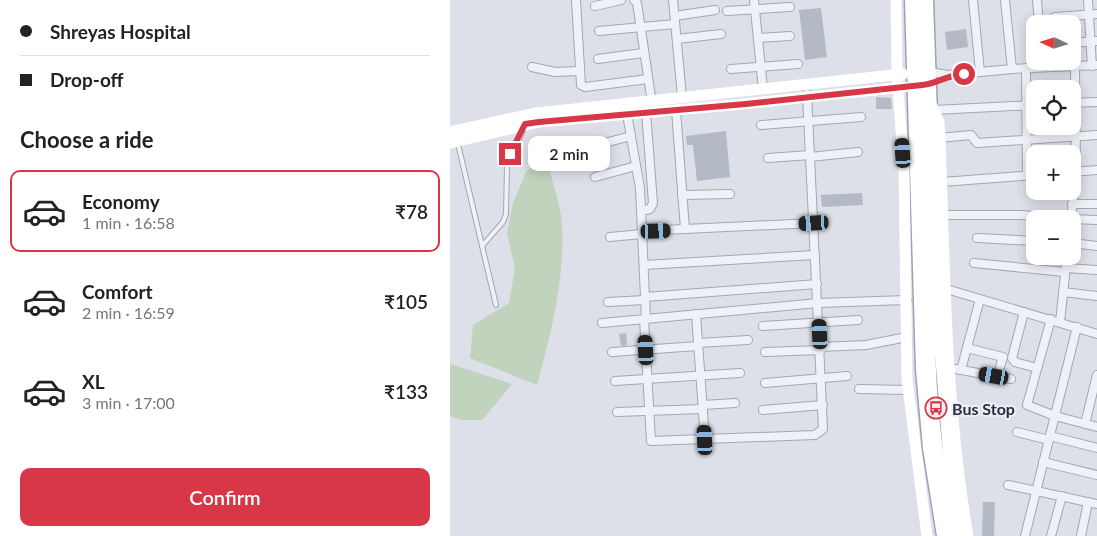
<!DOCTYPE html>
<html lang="en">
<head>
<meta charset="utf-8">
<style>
	body { margin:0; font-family:Lato,sans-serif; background:#f6f6f6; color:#222; height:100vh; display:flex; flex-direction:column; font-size:19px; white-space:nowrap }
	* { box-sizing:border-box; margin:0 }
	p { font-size:16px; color:#767676 }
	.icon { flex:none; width:28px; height:28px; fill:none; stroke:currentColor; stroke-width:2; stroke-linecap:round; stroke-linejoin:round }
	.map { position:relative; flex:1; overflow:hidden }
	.details { display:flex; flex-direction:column; background:#fff; width:450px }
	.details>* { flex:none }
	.guide { display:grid; align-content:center; height:110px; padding:0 20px; background:#fff }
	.needle { width:32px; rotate:274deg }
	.tools { position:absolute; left:576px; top:15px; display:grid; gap:10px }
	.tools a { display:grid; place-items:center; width:55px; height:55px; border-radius:10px; background:#fff; box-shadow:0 2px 12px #0003; font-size:25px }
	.end { position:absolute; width:22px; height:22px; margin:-11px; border:6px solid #d73747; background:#fff; box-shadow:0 0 0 2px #fff }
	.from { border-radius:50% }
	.bubble { position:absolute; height:35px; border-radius:10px; background:#fff; box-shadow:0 2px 12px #0003; font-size:16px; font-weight:600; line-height:35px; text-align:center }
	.car { position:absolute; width:15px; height:30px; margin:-15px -8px; border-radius:6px; box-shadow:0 0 4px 1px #0007; background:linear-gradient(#222 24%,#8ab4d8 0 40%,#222 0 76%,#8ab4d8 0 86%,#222 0) }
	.guide b { display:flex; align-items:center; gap:18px; height:48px; font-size:19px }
	.guide b+b { border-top:1px solid #e0e0e0 }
	.guide i { width:12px; height:12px; background:#222 }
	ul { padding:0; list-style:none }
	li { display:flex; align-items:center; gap:15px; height:82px; margin:0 10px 8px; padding:0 10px; border:2px solid transparent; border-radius:10px }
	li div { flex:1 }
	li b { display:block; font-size:19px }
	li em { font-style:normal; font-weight:600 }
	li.selected { border-color:#d73747 }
	li>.icon { width:45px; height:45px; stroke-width:1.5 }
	h2 { padding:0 20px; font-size:22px; line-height:60px }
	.primary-button { display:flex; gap:10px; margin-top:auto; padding:10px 20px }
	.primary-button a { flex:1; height:58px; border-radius:10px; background:#d73747; color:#fff; font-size:20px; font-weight:600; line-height:58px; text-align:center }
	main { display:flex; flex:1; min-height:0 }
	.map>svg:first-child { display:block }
</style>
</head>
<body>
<main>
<section class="details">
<div class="guide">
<b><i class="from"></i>Shreyas Hospital</b>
<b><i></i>Drop-off</b>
</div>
<h2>Choose a ride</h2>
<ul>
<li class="selected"><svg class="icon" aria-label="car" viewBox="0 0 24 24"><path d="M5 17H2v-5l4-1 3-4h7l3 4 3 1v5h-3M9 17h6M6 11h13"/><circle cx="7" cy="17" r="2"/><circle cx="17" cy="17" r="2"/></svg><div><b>Economy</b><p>1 min · 16:58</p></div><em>₹78</em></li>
<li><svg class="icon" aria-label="car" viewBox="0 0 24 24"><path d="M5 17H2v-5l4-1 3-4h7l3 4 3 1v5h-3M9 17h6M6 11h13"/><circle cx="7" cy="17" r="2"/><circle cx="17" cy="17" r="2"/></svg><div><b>Comfort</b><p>2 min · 16:59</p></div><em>₹105</em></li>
<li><svg class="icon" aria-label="car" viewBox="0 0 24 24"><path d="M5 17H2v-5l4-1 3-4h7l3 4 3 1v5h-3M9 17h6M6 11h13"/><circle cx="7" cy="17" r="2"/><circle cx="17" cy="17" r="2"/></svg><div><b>XL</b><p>3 min · 17:00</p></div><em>₹133</em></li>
</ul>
<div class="primary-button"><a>Confirm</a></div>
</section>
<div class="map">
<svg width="647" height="536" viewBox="0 0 647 536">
	<rect width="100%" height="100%" fill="#dde0e8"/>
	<g fill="#c1d2bd">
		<path d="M96 158C101 179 111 203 112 225 115 280 101 333 87 385L20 358 23 325 59 303 65 268 57 234 63 203 77 170Z"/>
		<path d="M0 364 62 384 32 420H11L0 416Z"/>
	</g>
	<g fill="#b3b9c5">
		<path d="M371 8 377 57 355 60 349 10Z"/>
		<path d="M516 29 518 47 497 50 495 32Z"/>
		<path d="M426 97 441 98 442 109H426Z"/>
		<path d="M276 131 280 177 247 181 243 145H237L236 136Z"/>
		<path d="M412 193 413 205 372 207 371 195Z"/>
		<path d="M176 333 177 345 171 346 169 334Z"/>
		<path d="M533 502H545L544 536H532Z"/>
	</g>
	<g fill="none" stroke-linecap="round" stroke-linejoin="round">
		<g stroke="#a2a7b2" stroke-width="6">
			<g id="lane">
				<path d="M8 144 46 305"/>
				<path d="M32 246 53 222 56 214 57 166 74 128"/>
			</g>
		</g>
		<g stroke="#a2a7b2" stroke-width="10">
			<g id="street">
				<path d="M126 0 131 85 135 87 198 79"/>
				<path d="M184 0 187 3 202 103"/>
				<path d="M223 0 232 97"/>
				<path d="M304 0 313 89"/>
				<path d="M523 0 530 72"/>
				<path d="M555 0 562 69"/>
				<path d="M587 0 589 24"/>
				<path d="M638 0 642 66"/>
				<path d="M145 6 171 0"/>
				<path d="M277 11 340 7"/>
				<path d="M225 16 265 10"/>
				<path d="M605 17 647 14"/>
				<path d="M149 31 225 24"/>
				<path d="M308 38 340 36"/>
				<path d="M227 39 271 34"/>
				<path d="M622 43 647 41"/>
				<path d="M148 59 193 53"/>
				<path d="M82 67 105 72 129 71"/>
				<path d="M576 68 577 175"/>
				<path d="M281 69 348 64"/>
				<path d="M479 72 498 75 562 69 647 65"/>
				<path d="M622 103 647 102"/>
				<path d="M226 110 235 229"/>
				<path d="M484 110 585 105"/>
				<path d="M177 114 190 188 196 319"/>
				<path d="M311 125 411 117"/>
				<path d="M490 138 521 135 527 143 647 135"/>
				<path d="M128 150 181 136"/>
				<path d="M360 157 408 152"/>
				<path d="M318 158 360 155"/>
				<path d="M622 172 647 170"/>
				<path d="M145 177 186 166"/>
				<path d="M492 182 585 175"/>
				<path d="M232 195 280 194"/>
				<path d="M622 204H647"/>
				<path d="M191 211 200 209 203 203 196 112"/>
				<path d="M493 215H571L618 219"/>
				<path d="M621 219 626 172 625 66"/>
				<path d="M622 219 647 220"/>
				<path d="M192 231 364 223"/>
				<path d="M160 237 192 234"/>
				<path d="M527 238 585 241"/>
				<path d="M622 243 647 246"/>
				<path d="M524 263 615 272"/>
				<path d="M194 265 365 255"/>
				<path d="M616 268 647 270"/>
				<path d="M493 288 647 334"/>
				<path d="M613 292 647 296"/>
				<path d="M195 297 367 284"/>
				<path d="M158 302 195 300"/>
				<path d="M574 312 562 358 565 362 587 368"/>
				<path d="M246 314 255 440"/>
				<path d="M194 319 201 441 365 435 373 429 357 94"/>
				<path d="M601 319 577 405 605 416 647 427"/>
				<path d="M610 322 617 256"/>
				<path d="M152 323 368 303 457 300"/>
				<path d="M313 326 408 320"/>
				<path d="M248 343 298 340"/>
				<path d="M370 347 416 345 457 337"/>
				<path d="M517 348 553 357 550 367"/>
				<path d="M162 352 248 346"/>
				<path d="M315 352 371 350"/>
				<path d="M506 369 561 379"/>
				<path d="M511 370 530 299"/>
				<path d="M165 381 290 373"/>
				<path d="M315 383 397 376"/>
				<path d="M409 389 458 390"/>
				<path d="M253 405 285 403"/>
				<path d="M313 410 373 405"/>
				<path d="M167 412 253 409"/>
				<path d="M635 424 647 375"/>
				<path d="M567 432 599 440"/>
				<path d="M600 436 647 448"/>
				<path d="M593 462 647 475"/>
				<path d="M558 485 647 504"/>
				<path d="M575 536 627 327"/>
				<path d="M601 536 612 496"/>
				<path d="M631 536 638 502"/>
			</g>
		</g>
		<g stroke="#9ba4b4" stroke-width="15">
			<g id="primary">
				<path d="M461 0 472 369 479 448 493 536"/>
				<path d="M477 0 488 317 500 464 509 536"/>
			</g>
		</g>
		<use href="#lane" stroke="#eff1f6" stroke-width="4"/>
		<use href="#street" stroke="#eff1f6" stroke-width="8"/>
		<g stroke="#fff" stroke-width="11">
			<path d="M446 0 447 75 454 170 457 380 477 536"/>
			<path d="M469 0 480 321C478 397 488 462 501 536"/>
			<path d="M482 106 489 122 490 138C495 271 495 404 518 536"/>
			<path d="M0 132 86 113 453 74"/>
			<path d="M0 143 89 122 293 104 454 87"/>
		</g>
		<use href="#primary" stroke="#fff" stroke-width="12"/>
	</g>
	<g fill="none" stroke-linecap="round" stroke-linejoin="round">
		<path stroke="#d73747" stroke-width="6" d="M60 154 75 124 89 122 296 104 472 85C487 84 496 75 514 74"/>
	</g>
	<defs>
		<g id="bus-ring" transform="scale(1.125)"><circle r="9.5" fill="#eceff5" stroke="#d73747" stroke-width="1.5"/><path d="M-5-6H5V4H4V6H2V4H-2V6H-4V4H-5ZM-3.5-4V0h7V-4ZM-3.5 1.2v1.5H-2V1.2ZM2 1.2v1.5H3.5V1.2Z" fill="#d73747"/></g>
	</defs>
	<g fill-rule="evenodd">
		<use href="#bus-ring" x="486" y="408"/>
	</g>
	<g text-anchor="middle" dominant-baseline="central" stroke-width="4" stroke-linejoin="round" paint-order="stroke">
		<g font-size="16" font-weight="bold" fill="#252d3f" stroke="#eceff5" text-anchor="start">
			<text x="502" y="408">Bus Stop</text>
		</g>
	</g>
</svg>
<div class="tools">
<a><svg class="needle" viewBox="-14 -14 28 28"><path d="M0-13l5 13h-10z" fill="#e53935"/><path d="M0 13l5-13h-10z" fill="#767676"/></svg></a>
<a><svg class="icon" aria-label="locate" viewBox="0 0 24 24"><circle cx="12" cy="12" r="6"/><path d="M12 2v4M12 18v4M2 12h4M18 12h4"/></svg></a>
<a>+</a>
<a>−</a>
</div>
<i class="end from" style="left:514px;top:74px"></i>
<i class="end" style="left:60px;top:154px"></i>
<div class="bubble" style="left:78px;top:136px;width:82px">2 min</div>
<i class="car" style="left:453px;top:153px;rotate:356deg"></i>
<i class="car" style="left:364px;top:223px;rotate:267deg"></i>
<i class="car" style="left:206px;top:231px;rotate:88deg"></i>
<i class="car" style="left:370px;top:334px;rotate:357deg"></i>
<i class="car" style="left:196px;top:350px;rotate:357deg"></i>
<i class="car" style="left:544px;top:376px;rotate:280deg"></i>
<i class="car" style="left:255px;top:440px;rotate:357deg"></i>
</div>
</main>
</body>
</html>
